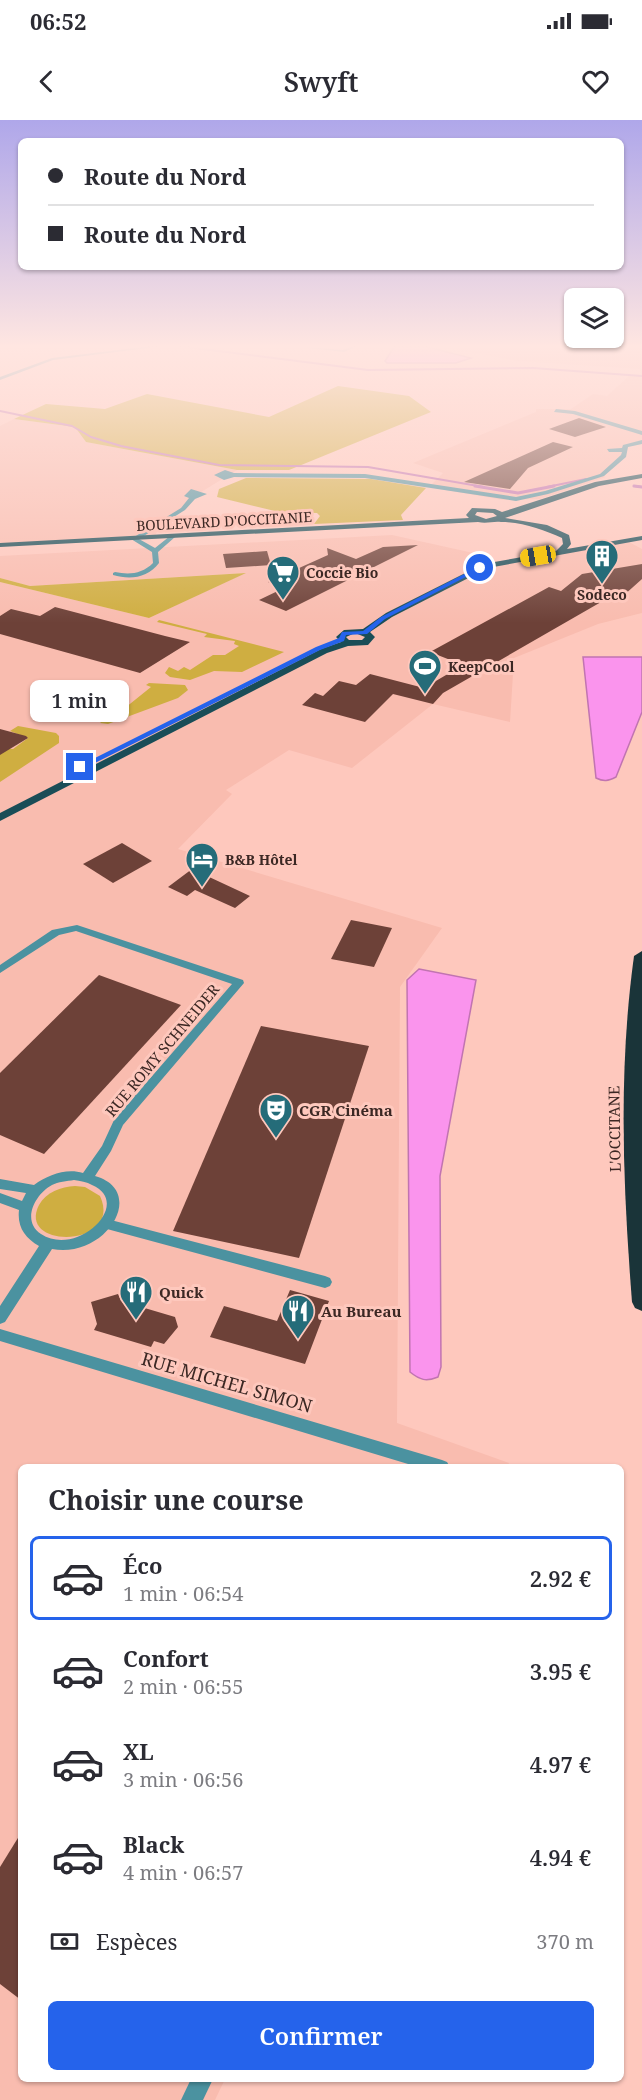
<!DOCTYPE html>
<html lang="fr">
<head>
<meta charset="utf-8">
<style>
	body { margin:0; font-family:"Noto Serif",serif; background:#f2f2f3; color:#2b2b33; height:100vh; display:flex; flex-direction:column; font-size:22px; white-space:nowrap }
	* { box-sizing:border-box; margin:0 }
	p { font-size:20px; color:#7c7c81 }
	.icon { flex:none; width:33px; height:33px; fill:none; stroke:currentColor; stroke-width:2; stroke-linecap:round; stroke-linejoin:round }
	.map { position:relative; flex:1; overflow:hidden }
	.details { position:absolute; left:18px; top:1344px; width:606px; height:618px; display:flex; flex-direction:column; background:#fff; border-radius:9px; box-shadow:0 2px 4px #0004 }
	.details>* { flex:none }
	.guide { position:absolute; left:18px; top:18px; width:606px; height:132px; border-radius:9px; box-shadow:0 2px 4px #0004; display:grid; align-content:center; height:132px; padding:0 30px; background:#fff }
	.controls { position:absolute; left:564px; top:168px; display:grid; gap:12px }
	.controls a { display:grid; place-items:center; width:60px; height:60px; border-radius:9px; background:#fff; box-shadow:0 2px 4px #0004; font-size:30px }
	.end { position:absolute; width:27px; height:27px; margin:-14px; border:8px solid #2563eb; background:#fff; box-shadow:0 0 0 3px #fff }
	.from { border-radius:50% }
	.bubble { position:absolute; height:42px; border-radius:9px; background:#fff; box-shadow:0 2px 4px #0004; font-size:20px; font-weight:600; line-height:42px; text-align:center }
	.car { position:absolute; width:18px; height:36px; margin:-18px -9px; border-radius:8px; box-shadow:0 0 4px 2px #0007; background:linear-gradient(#f5c518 24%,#345 0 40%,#f5c518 0 76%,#345 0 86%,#f5c518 0) }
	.guide b { display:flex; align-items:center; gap:21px; height:57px; font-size:22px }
	.guide b+b { border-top:2px solid #e1e1e2 }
	.guide i { width:15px; height:15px; background:#2b2b33 }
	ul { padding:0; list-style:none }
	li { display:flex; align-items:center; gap:18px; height:84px; margin:0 12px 9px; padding:0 18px; border:3px solid transparent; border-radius:9px }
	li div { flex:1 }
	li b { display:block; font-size:22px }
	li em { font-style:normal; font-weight:600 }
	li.selected { border-color:#2563eb }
	li>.icon { width:54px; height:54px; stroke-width:1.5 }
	h2 { padding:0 30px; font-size:27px; line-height:72px }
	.pay { display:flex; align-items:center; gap:15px; height:66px; padding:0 30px; font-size:22px }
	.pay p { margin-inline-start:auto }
	.button { display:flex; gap:12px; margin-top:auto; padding:12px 30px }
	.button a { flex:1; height:69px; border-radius:9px; background:#2563eb; color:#fff; font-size:24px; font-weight:600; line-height:69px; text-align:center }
	.status { display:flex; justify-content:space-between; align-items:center; height:42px; padding:0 30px; background:#fff; direction:ltr }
	.status svg { height:16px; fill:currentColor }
	header { display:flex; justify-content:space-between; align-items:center; height:78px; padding:0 30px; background:#fff; font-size:27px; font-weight:600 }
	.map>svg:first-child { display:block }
</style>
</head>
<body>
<div class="status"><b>06:52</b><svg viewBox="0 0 49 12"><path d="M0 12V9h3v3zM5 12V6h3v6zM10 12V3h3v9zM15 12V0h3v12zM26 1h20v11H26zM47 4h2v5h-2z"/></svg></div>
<header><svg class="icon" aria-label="back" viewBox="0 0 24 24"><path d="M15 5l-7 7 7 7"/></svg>Swyft<svg class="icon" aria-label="heart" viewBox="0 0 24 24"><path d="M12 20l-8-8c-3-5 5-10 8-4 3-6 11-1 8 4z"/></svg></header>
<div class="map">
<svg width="642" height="1980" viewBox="0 0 642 1980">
	<rect width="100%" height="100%" fill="#fec8bd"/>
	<g fill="#f9bcaf">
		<path d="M438 226H642V322L625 326 624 336 603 356 606 357 540 379 503 380 429 367 443 353 413 343 536 292V289H571L593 274 607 276 629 256H641L640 249 518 241Z"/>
		<path d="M14 299 75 307 86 322 237 350 193 377 183 389 164 402 153 418 0 425V306Z"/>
		<path d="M392 415 487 436 498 443 629 422 642 429V493L598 504 514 538 510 602 433 584 352 648 289 630 226 670 232 674 178 729 442 808 400 867 397 1303 509 1343 507 1347H21V1959H225L215 1980H0V462L149 498 245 453 30 466 0 458V436Z"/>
	</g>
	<g fill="#cfae41">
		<path d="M338 266 409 276 431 292 289 350H237L86 322 75 307 14 299 46 284 105 289 147 274 269 297Z"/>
		<path d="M246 358 371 359 426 368 401 395 403 400 314 404 320 396 317 393 279 392 217 377 219 369Z"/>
		<path d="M246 453 149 498 0 462V458L30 466Z"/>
		<path d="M159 500 284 532 242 552 214 551 190 560 170 557 165 553 169 547 178 551 184 547 190 550 213 535H225L239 526 234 524 235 521 204 517 207 514 157 502Z"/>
		<path d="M149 563 185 565 188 570 178 578 108 604 100 603 109 594 115 596 151 567 146 565Z"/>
		<path d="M18 606 56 613 59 616V623L0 662V628L13 629 28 618 10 611Z"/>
		<path d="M75 1066 85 1067 100 1076C124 1128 16 1130 39 1085 46 1072 61 1067 75 1066Z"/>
	</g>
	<g fill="#fa94ed" stroke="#c174b1" stroke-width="1.5">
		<path d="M395 226H423L471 238 456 243H387L385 241Z"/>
		<path d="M583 537H642V592L616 657C608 661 604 662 596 658Z"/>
		<path d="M419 849 476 860 440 1056 441 1247 438 1257C426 1262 420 1260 410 1252L407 860Z"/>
	</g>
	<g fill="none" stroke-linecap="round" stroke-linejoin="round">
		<g stroke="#c174b1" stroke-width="2">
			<path d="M179 226 368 250 533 248 642 256"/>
			<path d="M0 291 72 306 91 317 121 326 219 345 368 347 484 367"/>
			<path d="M634 366 642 367"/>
			<path d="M547 367 586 359"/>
		</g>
		<g stroke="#c174b1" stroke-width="3">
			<path d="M475 366 518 373 554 366"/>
			<path d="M634 366 642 367"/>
		</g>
	</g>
	<g fill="#6d4138">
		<path d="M579 298 606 307 575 317 549 309Z"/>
		<path d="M553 322 573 327 528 348 510 369 464 362Z"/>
		<path d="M418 425 286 491 259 480 284 468 268 462 328 435 327 428 356 439 383 427Z"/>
		<path d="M267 431 271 445 226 448 223 434Z"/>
		<path d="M642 444V459L623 476 615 474 443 573 433 584 393 574 365 602 302 585 315 573 323 576 339 561 356 565 370 554 424 568 463 545 430 532 549 467 561 471 582 454Z"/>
		<path d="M55 487 165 516 190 522 140 553 0 514V496L11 489 40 496Z"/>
		<path d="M0 609 26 616 28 618 0 635Z"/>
		<path d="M122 723 152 741 113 763 83 744Z"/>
		<path d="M192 749 250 776 235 788 195 770 187 776 168 767Z"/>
		<path d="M351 800 392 808 374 847 331 839Z"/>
		<path d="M99 855 181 885 44 1034 0 1015V953Z"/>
		<path d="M261 906 369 926 299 1138 173 1111Z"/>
		<path d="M290 1170 329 1181 305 1244 210 1217 224 1186 277 1201Z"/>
		<path d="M118 1174 121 1181 175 1197 178 1207 164 1224 154 1221 151 1227 94 1210 97 1204 91 1182Z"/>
		<path d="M21 1713V1880L0 1864V1747Z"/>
	</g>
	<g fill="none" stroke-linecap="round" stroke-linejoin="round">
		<path fill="#4b92a0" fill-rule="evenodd" d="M107 1099 325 1156 330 1158 332 1162 330 1166 325 1168 107 1109 102 1108 100 1104 102 1100Z"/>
		<g fill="#4b92a0" fill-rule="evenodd">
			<path d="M293 226 343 230 352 226H357L344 232Z"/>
			<path d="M556 289 575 291 642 311V315L573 294 554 292Z"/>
			<path d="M642 320V324L628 327 626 337 604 356 548 374 516 381 365 358 234 357 224 360 214 355 225 350 234 353 365 354 516 377 545 371 600 354 621 335 622 332H609L607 329 622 328 623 325Z"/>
			<path d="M191 369 207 374 195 379 185 390 139 419 155 428 170 416 175 417 158 432 159 443C148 458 130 460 113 455V453L115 452C129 455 142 454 153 443L152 432 131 419 181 388 189 378 184 376Z"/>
			<path d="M77 805 243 860 244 863 123 1005 111 1031 95 1056C148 1071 106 1139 52 1129L5 1202 0 1204V1186L39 1126C25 1118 17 1107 19 1090L0 1083V1073L22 1081 26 1073 0 1069V1059L34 1065C48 1055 66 1048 83 1053L102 1026 114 1000 232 864 76 811 59 815 0 853V845L52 810ZM74 1060C80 1061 87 1062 92 1065 134 1083 77 1138 41 1114 21 1101 35 1074 52 1065 58 1062 67 1061 74 1060Z"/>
			<path d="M0 1209 442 1340 447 1342 450 1347H418L0 1221Z"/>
			<path d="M191 1959H213L203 1980H181Z"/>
		</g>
		<path fill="#4b92a0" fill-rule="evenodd" d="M152 226H163L53 240 0 260V257L52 238Z"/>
		<path fill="#1a4d57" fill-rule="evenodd" d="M642 354V358L599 366 505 398 547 405 569 415 571 424 567 429 642 416V420L488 448 392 497 370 512 375 517 368 525 348 526 327 533 0 701V693L321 529 341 522 336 517 344 510 363 509 386 493 483 444 556 431 563 424 562 418C544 410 522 402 501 402 493 401 487 404 478 402L0 427V423L469 398 466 395 472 388 495 389 502 392 595 362ZM477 392 493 393 497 396 486 399 475 395ZM355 513 365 517 362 520H349L346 517Z"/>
		<path fill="#1a3439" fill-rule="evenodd" d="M642 831V1191L635 1188 632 1182C623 1066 618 952 634 836Z"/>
	</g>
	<linearGradient id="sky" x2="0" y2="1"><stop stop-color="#afa7ea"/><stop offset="0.45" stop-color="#ffe6e1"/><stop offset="1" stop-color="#ffe6e1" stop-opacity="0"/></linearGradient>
	<rect width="642" height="503" fill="url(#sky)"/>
	<path fill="#2563eb" d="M478 447 483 448 385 499 367 514 346 515 344 521 320 530 83 649 77 647 316 527 339 518 342 512 363 511 381 497Z"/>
	<defs>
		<g id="building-pin" transform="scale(1.725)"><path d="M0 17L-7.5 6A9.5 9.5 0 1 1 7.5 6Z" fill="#256c79" stroke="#fec8bd"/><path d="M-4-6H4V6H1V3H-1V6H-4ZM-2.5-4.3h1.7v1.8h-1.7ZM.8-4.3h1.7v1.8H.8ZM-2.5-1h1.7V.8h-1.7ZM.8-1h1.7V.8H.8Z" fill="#fff"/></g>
		<g id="supermarket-pin" transform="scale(1.725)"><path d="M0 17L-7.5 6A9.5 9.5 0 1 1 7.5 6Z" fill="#256c79" stroke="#fec8bd"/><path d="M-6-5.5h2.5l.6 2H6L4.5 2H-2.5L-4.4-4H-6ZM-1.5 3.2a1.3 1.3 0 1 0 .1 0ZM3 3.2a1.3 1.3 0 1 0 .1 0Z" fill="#fff"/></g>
		<g id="stadium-pin" transform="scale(1.725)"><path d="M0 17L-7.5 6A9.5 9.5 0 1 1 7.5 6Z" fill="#256c79" stroke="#fec8bd"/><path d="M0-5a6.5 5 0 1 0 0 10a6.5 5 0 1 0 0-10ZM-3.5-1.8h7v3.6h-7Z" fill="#fff"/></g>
		<g id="hotel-pin" transform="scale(1.725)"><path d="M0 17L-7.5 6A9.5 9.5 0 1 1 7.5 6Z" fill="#256c79" stroke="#fec8bd"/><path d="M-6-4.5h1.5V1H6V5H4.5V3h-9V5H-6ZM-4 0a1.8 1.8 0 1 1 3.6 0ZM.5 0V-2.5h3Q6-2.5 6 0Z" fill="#fff"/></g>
		<g id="theatre-pin" transform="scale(1.725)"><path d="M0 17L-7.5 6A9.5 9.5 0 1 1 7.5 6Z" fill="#256c79" stroke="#fec8bd"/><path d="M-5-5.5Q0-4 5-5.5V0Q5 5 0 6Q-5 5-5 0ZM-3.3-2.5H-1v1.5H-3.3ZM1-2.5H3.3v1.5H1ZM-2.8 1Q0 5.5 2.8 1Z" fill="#fff"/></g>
		<g id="restaurant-pin" transform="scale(1.725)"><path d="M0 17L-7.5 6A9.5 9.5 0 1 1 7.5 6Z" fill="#256c79" stroke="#fec8bd"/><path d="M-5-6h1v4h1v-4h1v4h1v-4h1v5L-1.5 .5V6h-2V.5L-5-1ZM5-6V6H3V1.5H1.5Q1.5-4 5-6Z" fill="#fff"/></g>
	</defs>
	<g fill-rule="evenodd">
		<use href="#building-pin" x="602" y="436"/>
		<use href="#supermarket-pin" x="283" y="452"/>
		<use href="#stadium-pin" x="425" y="546"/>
		<use href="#hotel-pin" x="202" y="739"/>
		<use href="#theatre-pin" x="276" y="990"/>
		<use href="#restaurant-pin" x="136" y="1172"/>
		<use href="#restaurant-pin" x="298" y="1191"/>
	</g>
	<g text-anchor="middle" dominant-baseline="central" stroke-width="6" stroke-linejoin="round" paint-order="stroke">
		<g font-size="14" fill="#3c2824" stroke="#fec8bd">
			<text transform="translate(224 401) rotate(-3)">BOULEVARD D'OCCITANIE</text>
		</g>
		<g font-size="14" font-weight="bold" fill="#3c2824" stroke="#fec8bd" text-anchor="start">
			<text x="306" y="452">Coccie Bio</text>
			<text x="602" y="474" text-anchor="middle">Sodeco</text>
			<text x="448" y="546">KeepCool</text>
			<text x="225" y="739">B&amp;B Hôtel</text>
		</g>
		<g font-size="15" fill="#3c2824" stroke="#fec8bd">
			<text transform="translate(162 930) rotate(-50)">RUE ROMY SCHNEIDER</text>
			<text transform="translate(614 1009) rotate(-91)">L'OCCITANE</text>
		</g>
		<g font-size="15" font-weight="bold" fill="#3c2824" stroke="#fec8bd" text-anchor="start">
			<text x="299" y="990">CGR Cinéma</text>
			<text x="159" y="1172">Quick</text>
			<text x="321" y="1191">Au Bureau</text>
		</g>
		<g font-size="18" fill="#3c2824" stroke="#fec8bd">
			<text transform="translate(227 1262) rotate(16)">RUE MICHEL SIMON</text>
		</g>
	</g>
</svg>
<div class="controls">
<a><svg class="icon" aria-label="layers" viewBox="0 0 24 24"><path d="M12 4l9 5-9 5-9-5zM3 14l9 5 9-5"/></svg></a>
</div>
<i class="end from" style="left:480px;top:448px"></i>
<i class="end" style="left:80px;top:647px"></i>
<div class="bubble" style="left:30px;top:560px;width:99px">1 min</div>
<i class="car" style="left:538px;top:436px;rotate:260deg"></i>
<div class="guide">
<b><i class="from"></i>Route du Nord</b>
<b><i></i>Route du Nord</b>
</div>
<section class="details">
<h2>Choisir une course</h2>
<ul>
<li class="selected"><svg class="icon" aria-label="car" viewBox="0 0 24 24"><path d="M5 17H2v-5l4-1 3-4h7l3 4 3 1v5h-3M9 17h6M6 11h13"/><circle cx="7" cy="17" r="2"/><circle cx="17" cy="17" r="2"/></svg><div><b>Éco</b><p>1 min · 06:54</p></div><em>2.92 €</em></li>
<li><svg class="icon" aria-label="car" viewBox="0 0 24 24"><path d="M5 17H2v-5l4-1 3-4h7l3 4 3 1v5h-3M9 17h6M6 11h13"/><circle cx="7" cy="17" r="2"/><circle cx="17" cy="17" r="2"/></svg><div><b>Confort</b><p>2 min · 06:55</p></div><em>3.95 €</em></li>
<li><svg class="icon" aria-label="car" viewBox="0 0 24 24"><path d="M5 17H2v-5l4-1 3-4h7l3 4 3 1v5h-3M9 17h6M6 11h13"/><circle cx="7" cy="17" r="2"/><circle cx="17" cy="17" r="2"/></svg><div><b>XL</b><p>3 min · 06:56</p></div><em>4.97 €</em></li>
<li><svg class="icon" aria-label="car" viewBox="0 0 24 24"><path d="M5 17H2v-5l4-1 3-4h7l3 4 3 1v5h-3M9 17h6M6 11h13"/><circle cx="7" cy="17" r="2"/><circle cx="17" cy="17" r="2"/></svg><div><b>Black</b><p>4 min · 06:57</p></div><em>4.94 €</em></li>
</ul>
<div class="pay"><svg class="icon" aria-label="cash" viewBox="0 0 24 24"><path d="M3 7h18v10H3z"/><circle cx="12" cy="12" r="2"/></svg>Espèces<p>370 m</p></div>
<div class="button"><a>Confirmer</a></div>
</section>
</div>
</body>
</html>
